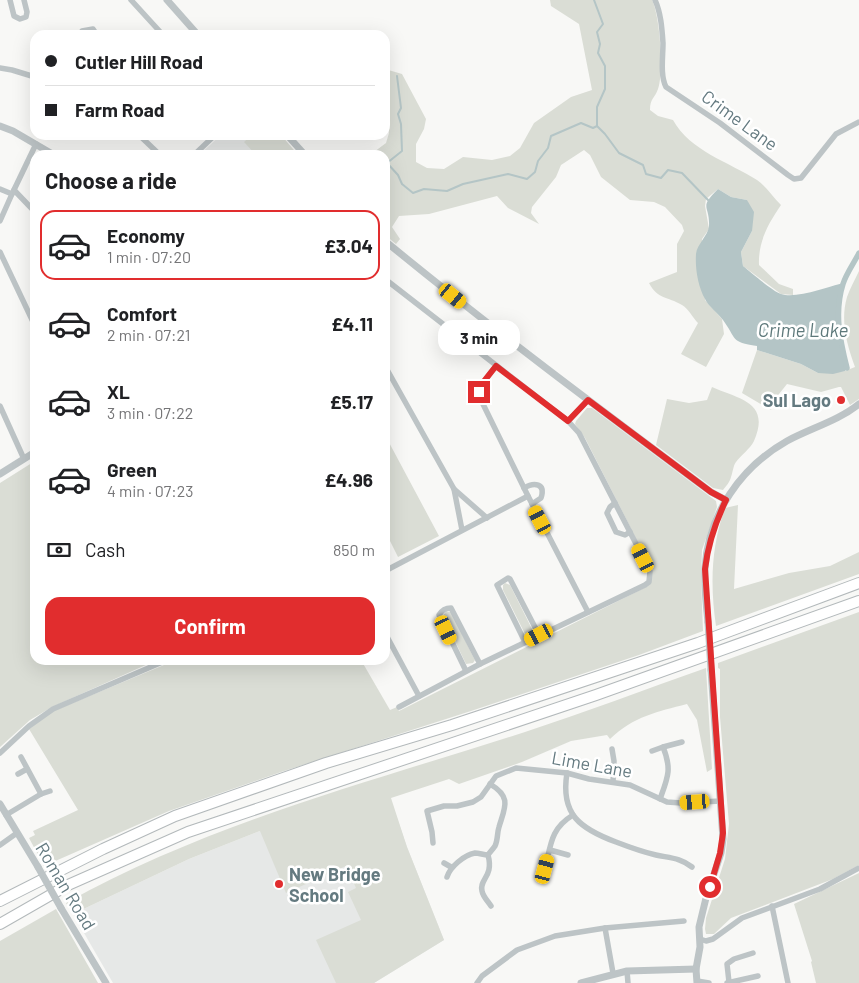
<!DOCTYPE html>
<html lang="en">
<head>
<meta charset="utf-8">
<style>
	body { margin:0; font-family:Barlow,sans-serif; background:#f6f6f6; color:#202124; height:100vh; display:flex; flex-direction:column; font-size:19px; white-space:nowrap }
	* { box-sizing:border-box; margin:0 }
	p { font-size:16px; color:#757577 }
	.icon { flex:none; width:28px; height:28px; fill:none; stroke:currentColor; stroke-width:2; stroke-linecap:round; stroke-linejoin:round }
	.map { position:relative; flex:1; overflow:hidden }
	.sheet { position:absolute; left:30px; top:150px; width:360px; height:515px; display:flex; flex-direction:column; background:#fff; border-radius:15px; box-shadow:0 5px 20px #0002 }
	.sheet>* { flex:none }
	.top-card { position:absolute; left:30px; top:30px; width:360px; height:110px; border-radius:15px; box-shadow:0 5px 20px #0002; display:grid; align-content:center; height:110px; padding:0 15px; background:#fff }
	.end { position:absolute; width:22px; height:22px; margin:-11px; border:6px solid #e12d2e; background:#fff; box-shadow:0 0 0 2px #fff }
	.from { border-radius:50% }
	.bubble { position:absolute; height:35px; border-radius:15px; background:#fff; box-shadow:0 5px 20px #0002; font-size:16px; font-weight:700; line-height:35px; text-align:center }
	.car { position:absolute; width:15px; height:30px; margin:-15px -8px; border-radius:6px; box-shadow:0 0 4px 1px #0007; background:linear-gradient(#f5c518 24%,#345 0 40%,#f5c518 0 76%,#345 0 86%,#f5c518 0) }
	.top-card b { display:flex; align-items:center; gap:18px; height:48px; font-size:19px }
	.top-card b+b { border-top:1px solid #e0e0e0 }
	.top-card i { width:12px; height:12px; background:#202124 }
	ul { padding:0; list-style:none }
	li { display:flex; align-items:center; gap:15px; height:70px; margin:0 10px 8px; padding:0 5px; border:2px solid transparent; border-radius:15px }
	li div { flex:1 }
	li b { display:block; font-size:19px }
	li em { font-style:normal; font-weight:700 }
	li.selected { border-color:#e12d2e }
	li>.icon { width:45px; height:45px; stroke-width:1.5 }
	h2 { padding:0 15px; font-size:22px; line-height:60px }
	.pay { display:flex; align-items:center; gap:12px; height:55px; padding:0 15px; font-size:19px }
	.pay p { margin-inline-start:auto }
	.primary-button { display:flex; gap:10px; margin-top:auto; padding:10px 15px }
	.primary-button a { flex:1; height:58px; border-radius:15px; background:#e12d2e; color:#fff; font-size:20px; font-weight:700; line-height:58px; text-align:center }
	.map>svg:first-child { display:block }
</style>
</head>
<body>
<div class="map">
<svg width="859" height="983" viewBox="0 0 859 983">
	<rect width="100%" height="100%" fill="#f8f8f6"/>
	<g fill="#e6e8e7">
		<path d="M221 135H281L298 155H199Z"/>
		<path d="M386 786 407 847 444 940 374 983H113L73 914 189 859 260 831Z"/>
	</g>
	<g fill="#daddd5">
		<path d="M550 0H652C660 16 664 72 658 89 655 98 650 98 650 110L658 116 673 120C690 151 729 162 757 180 766 186 773 197 781 205 768 224 758 242 759 265L779 284 793 289V295L781 294 743 266 741 252 752 231 747 200 731 197 718 189 706 199 705 206 709 229 702 239 705 300 722 319 724 334 706 367 681 354 698 323C693 318 688 308 682 305 667 296 658 300 649 283L677 272V244L684 231 682 225 665 207 654 202 630 200 601 177 590 155 584 150 561 165 556 177 532 207 531 213 539 224 508 208 497 196 429 214 399 216 392 227 400 239 396 244 385 235V155H370L386 143 389 133 385 113V69L402 74 426 119 424 129 416 144V162L427 168 444 169 463 157 492 160 510 156 520 148 534 123 571 97 592 90 579 24 551 6Z"/>
		<path d="M252 135H281L298 155H256L244 142Z"/>
		<path d="M859 271V399L850 405 841 387H839L821 392 787 384 775 399 771 410 742 393 757 350 801 364 818 373 845 371 855 367C847 345 840 321 847 297 850 288 855 280 859 271Z"/>
		<path d="M712 387C739 399 771 402 754 441 750 449 741 455 736 462 733 466 733 472 731 477 730 482 726 486 723 490L713 488 656 445 667 399 689 403 707 400Z"/>
		<path d="M587 408H592L716 501 717 507 702 550 701 579 703 631 639 655 471 711 281 772 169 811 44 866 29 838 35 835 33 831 78 810 29 729 51 712 176 660H361L390 710 397 707 399 711 648 586 652 578V570L585 438 575 424 576 421Z"/>
		<path d="M385 435 439 536 398 557 388 537 385 536Z"/>
		<path d="M35 461V660H157L52 707 30 720 0 747V483Z"/>
		<path d="M738 505 734 589 789 573 830 566 859 552V574L716 626C710 585 711 547 725 508Z"/>
		<path d="M505 583 510 585 534 633V635L530 638 526 636 503 590V585Z"/>
		<path d="M446 611 451 612 475 660 473 663 466 664 443 616Z"/>
		<path d="M859 612V865L833 879 731 918 714 934H706L705 929 706 918 725 859 729 824 720 717V669L718 668V663Z"/>
		<path d="M706 668 712 769 707 772 697 720 687 704C657 712 634 716 610 739L607 735 571 741 522 762 459 784 449 779 391 798 407 847 444 940 374 983H336L316 940 361 920 348 892 356 888 346 866 286 893 260 831 189 859 73 914 66 903C209 823 370 782 525 732 586 712 646 689 706 668Z"/>
		<path d="M859 873V983H816L811 962 812 961 794 904Z"/>
		<path d="M56 909 98 983H0V941Z"/>
	</g>
	<path fill="#b4c5c6" d="M718 189 731 197 747 200 754 212 752 231 741 252 743 266C752 273 772 291 781 294 796 299 828 287 843 283L837 313 841 343 847 368 845 371 833 374 818 373 801 364 757 350V346C730 342 737 339 723 320 718 313 709 307 705 299 698 286 695 269 696 254 697 244 708 236 709 226 710 204 698 209 718 189Z"/>
	<g fill="none" stroke-linecap="round" stroke-linejoin="round">
		<g stroke="#b4c5c6" stroke-width="2">
			<path d="M594 0 603 24 597 32 600 44 598 53 605 66V89L597 107V126L605 134 619 153 643 165 646 174 661 178 668 170 682 173 708 200"/>
			<path d="M397 76 401 108 398 114 401 124 402 151 387 163 398 175 402 184 413 193 424 189 447 191 463 184 508 174 527 179 535 172 538 161 548 148 551 136 581 123 593 128 597 126"/>
		</g>
		<path stroke="#b4c5c6" stroke-width="5.5" d="M847 368C840 340 834 313 843 284 846 274 854 263 859 253"/>
		<g stroke="#b3b9bb" stroke-width="12">
			<g id="motorway">
				<path d="M0 901 103 849 175 816 326 763 452 725 698 643 859 583"/>
				<path d="M0 924 68 885 188 832 596 695 859 601"/>
			</g>
		</g>
		<g stroke="#bdc4c6" stroke-width="5.5">
			<path d="M10 0 14 16 20 19 26 17 27 12 24 0"/>
			<path d="M131 0 163 35"/>
			<path d="M655 0C661 13 662 29 663 43 663 57 660 75 666 87L720 123 788 175 794 179 801 178 836 134 859 122"/>
			<path d="M80 35 82 31 93 29 97 35"/>
			<path d="M0 68 12 70 35 77"/>
			<path d="M139 135 160 155"/>
			<path d="M194 155 215 135"/>
			<path d="M0 189 12 194"/>
			<path d="M14 190 35 212"/>
			<path d="M0 221 12 194 36 144"/>
			<path d="M0 252 35 326"/>
			<path d="M385 279 568 421 579 433 650 571 649 582 645 585 480 664 399 707"/>
			<path d="M385 366 454 489 462 530"/>
			<path d="M496 366C488 377 478 385 481 400L528 496 588 612"/>
			<path d="M0 406 24 459"/>
			<path d="M568 421 588 400"/>
			<path d="M524 488C534 482 546 483 541 498L532 504"/>
			<path d="M454 489 487 518"/>
			<path d="M615 503 610 507 607 513 616 532 625 535 630 532"/>
			<path d="M385 571 528 496"/>
			<path d="M385 633 419 696"/>
			<path d="M525 642 497 585 508 578 510 579 539 635"/>
			<path d="M466 671 439 615C442 610 445 608 451 608L480 664"/>
			<path d="M612 749 614 761 613 782"/>
			<path d="M652 751 663 747"/>
			<path d="M0 753 29 726 53 709 167 660"/>
			<path d="M21 757 41 794"/>
			<path d="M567 773C560 815 581 829 616 842 629 847 643 852 656 855 670 858 681 858 692 867"/>
			<path d="M18 774 27 769"/>
			<path d="M490 784C512 797 505 807 499 827 497 833 498 840 495 846 493 849 490 852 488 855 494 877 479 879 482 891 483 897 488 901 491 906"/>
			<path d="M660 799C668 777 672 769 663 747L682 742"/>
			<path d="M6 815 41 794 50 791"/>
			<path d="M433 843 432 832 427 811 444 806H457L473 802 481 797 496 776 516 768 567 773 589 779 630 785 667 802 681 803 721 801"/>
			<path d="M0 845 17 833"/>
			<path d="M550 850 568 855"/>
			<path d="M444 863 451 867"/>
			<path d="M545 869C551 845 550 829 573 815"/>
			<path d="M447 877C450 867 464 855 475 853 479 853 484 855 488 855"/>
			<path d="M772 906 788 983"/>
			<path d="M605 928 613 973"/>
			<path d="M700 939 706 941 713 939 742 918 820 889 859 868"/>
			<path d="M627 971 628 983"/>
			<path d="M697 981 709 983"/>
			<path d="M729 982 727 964 734 959 753 953"/>
			<path d="M477 983 482 976 517 950 555 936 605 928 684 921"/>
			<path d="M727 983 758 976"/>
		</g>
		<g stroke="#bdc4c6" stroke-width="7">
			<path d="M167 0 198 35"/>
			<path d="M0 126 13 131 54 155"/>
			<path d="M287 135 305 155"/>
			<path d="M385 241C491 328 601 410 711 492L726 500"/>
			<path d="M0 474 35 452"/>
			<path d="M708 622C706 604 704 586 705 568 708 514 741 467 787 441 811 428 838 421 859 404"/>
			<path d="M0 804 38 867"/>
			<path d="M61 908 106 983"/>
			<path d="M581 983 627 971 696 969"/>
			<path d="M697 983 696 969 700 947 699 927 706 898 721 853 723 839 711 670"/>
		</g>
		<use href="#motorway" stroke="#fff" stroke-width="10"/>
		<g stroke="#bdc4c6" stroke-width="7">
			<path d="M708 622 711 670"/>
			<path d="M38 867 61 908"/>
		</g>
	</g>
	<g fill="none" stroke-linecap="round" stroke-linejoin="round">
		<path stroke="#e12d2e" stroke-width="6" d="M479 392 481 385 496 366 568 421 588 400 711 492 726 500C715 523 708 544 705 569L723 833 720 853 710 887"/>
	</g>
	<g fill="#e12d2e" stroke="#fff" stroke-width="2">
		<circle cx="841" cy="400" r="5"/>
		<circle cx="279" cy="884" r="5"/>
	</g>
	<g text-anchor="middle" dominant-baseline="central" stroke-width="5" stroke-linejoin="round" paint-order="stroke">
		<g font-size="18" fill="#647a80" stroke="#fff">
			<text transform="translate(740 120) rotate(36)">Crime Lane</text>
			<text transform="translate(592 764) rotate(10)">Lime Lane</text>
			<text transform="translate(66 886) rotate(59)">Roman Road</text>
		</g>
		<g font-size="18" font-weight="bold" fill="#647a80" stroke="#fff" text-anchor="end">
			<text x="831" y="400">Sul Lago</text>
			<text x="289" y="874" text-anchor="start">New Bridge<tspan x="289" dy="21">School</tspan></text>
		</g>
		<g font-size="19" font-style="italic" fill="#5e797b" stroke="#fff">
			<text x="803" y="329">Crime Lake</text>
		</g>
	</g>
</svg>
<i class="end from" style="left:710px;top:887px"></i>
<i class="end" style="left:479px;top:392px"></i>
<div class="bubble" style="left:438px;top:320px;width:82px">3 min</div>
<i class="car" style="left:453px;top:296px;rotate:129deg"></i>
<i class="car" style="left:540px;top:520px;rotate:332deg"></i>
<i class="car" style="left:643px;top:558px;rotate:333deg"></i>
<i class="car" style="left:446px;top:630px;rotate:155deg"></i>
<i class="car" style="left:539px;top:635px;rotate:243deg"></i>
<i class="car" style="left:695px;top:802px;rotate:266deg"></i>
<i class="car" style="left:545px;top:869px;rotate:15deg"></i>
<div class="top-card">
<b><i class="from"></i>Cutler Hill Road</b>
<b><i></i>Farm Road</b>
</div>
<section class="sheet">
<h2>Choose a ride</h2>
<ul>
<li class="selected"><svg class="icon" aria-label="car" viewBox="0 0 24 24"><path d="M5 17H2v-5l4-1 3-4h7l3 4 3 1v5h-3M9 17h6M6 11h13"/><circle cx="7" cy="17" r="2"/><circle cx="17" cy="17" r="2"/></svg><div><b>Economy</b><p>1 min · 07:20</p></div><em>£3.04</em></li>
<li><svg class="icon" aria-label="car" viewBox="0 0 24 24"><path d="M5 17H2v-5l4-1 3-4h7l3 4 3 1v5h-3M9 17h6M6 11h13"/><circle cx="7" cy="17" r="2"/><circle cx="17" cy="17" r="2"/></svg><div><b>Comfort</b><p>2 min · 07:21</p></div><em>£4.11</em></li>
<li><svg class="icon" aria-label="car" viewBox="0 0 24 24"><path d="M5 17H2v-5l4-1 3-4h7l3 4 3 1v5h-3M9 17h6M6 11h13"/><circle cx="7" cy="17" r="2"/><circle cx="17" cy="17" r="2"/></svg><div><b>XL</b><p>3 min · 07:22</p></div><em>£5.17</em></li>
<li><svg class="icon" aria-label="car" viewBox="0 0 24 24"><path d="M5 17H2v-5l4-1 3-4h7l3 4 3 1v5h-3M9 17h6M6 11h13"/><circle cx="7" cy="17" r="2"/><circle cx="17" cy="17" r="2"/></svg><div><b>Green</b><p>4 min · 07:23</p></div><em>£4.96</em></li>
</ul>
<div class="pay"><svg class="icon" aria-label="cash" viewBox="0 0 24 24"><path d="M3 7h18v10H3z"/><circle cx="12" cy="12" r="2"/></svg>Cash<p>850 m</p></div>
<div class="primary-button"><a>Confirm</a></div>
</section>
</div>
</body>
</html>
